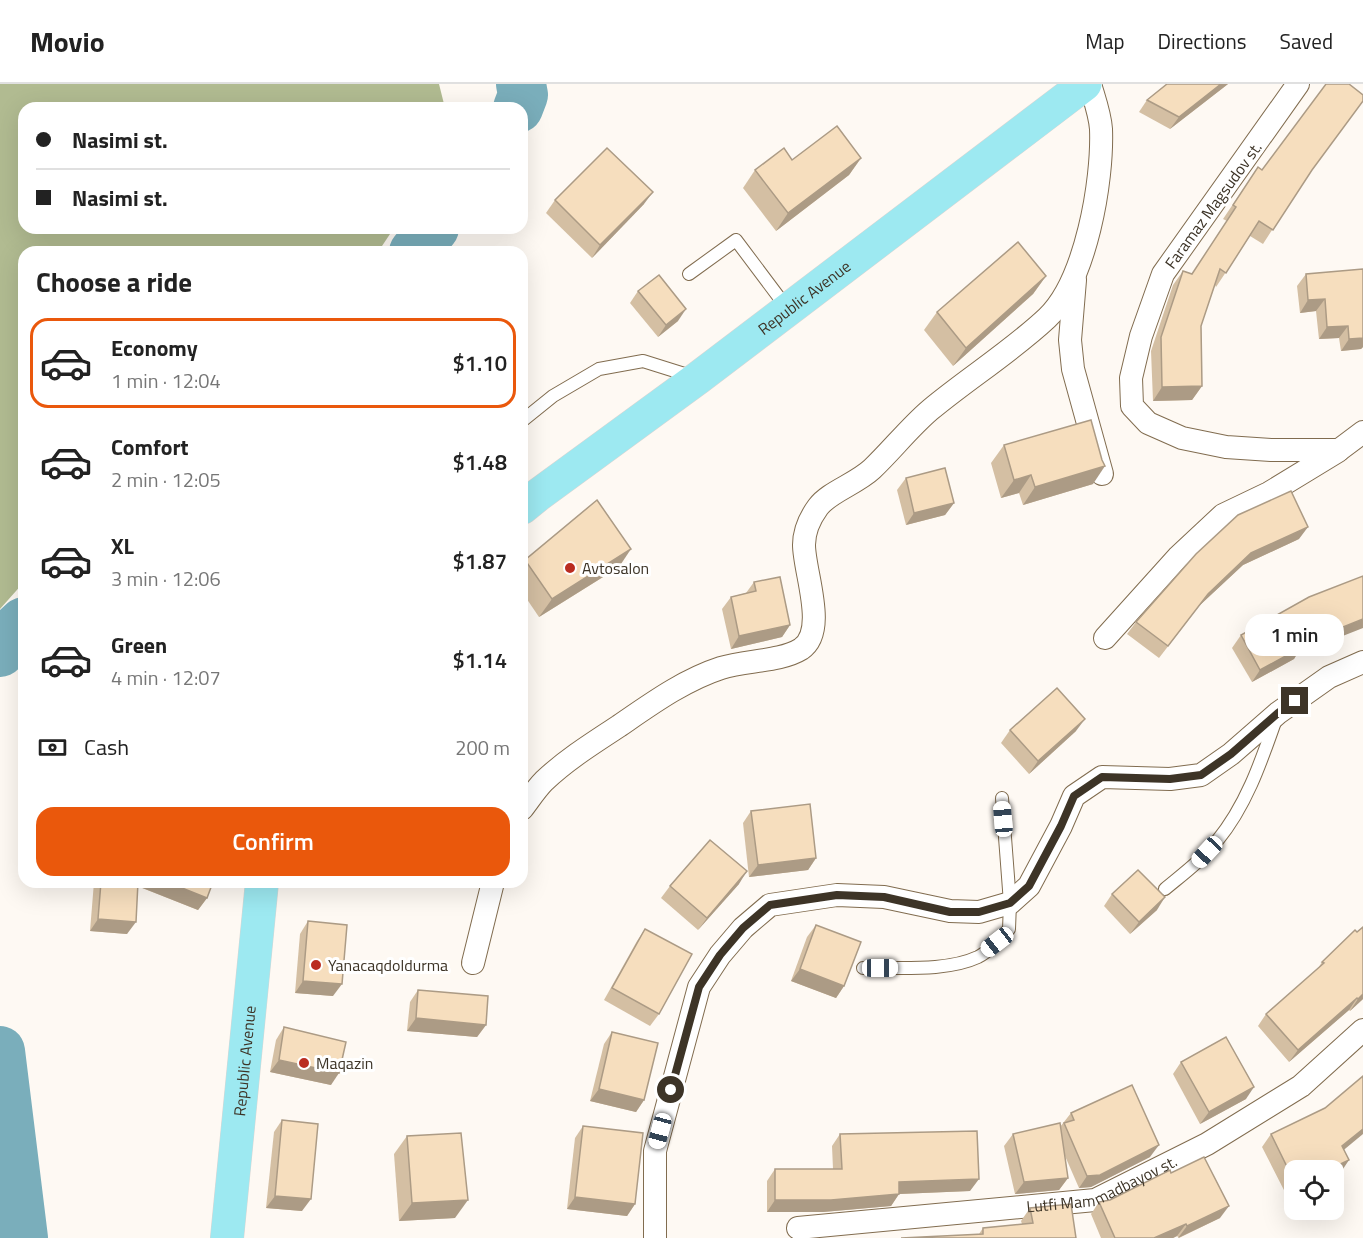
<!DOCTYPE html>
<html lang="en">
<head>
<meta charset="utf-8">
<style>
	body { margin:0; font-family:"Titillium Web",sans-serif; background:#f6f6f6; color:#222; height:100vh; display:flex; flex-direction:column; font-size:22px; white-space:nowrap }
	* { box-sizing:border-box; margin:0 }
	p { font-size:20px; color:#767676 }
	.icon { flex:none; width:33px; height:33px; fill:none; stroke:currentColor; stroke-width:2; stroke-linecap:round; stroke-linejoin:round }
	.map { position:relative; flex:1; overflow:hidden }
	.drawer { position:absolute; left:18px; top:162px; width:510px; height:642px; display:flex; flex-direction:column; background:#fff; border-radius:18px; box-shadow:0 6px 24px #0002 }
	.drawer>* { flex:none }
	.banner { position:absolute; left:18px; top:18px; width:510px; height:132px; border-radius:18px; box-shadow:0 6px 24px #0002; display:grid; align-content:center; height:132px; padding:0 18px; background:#fff }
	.tools { position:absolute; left:1284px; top:1076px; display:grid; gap:12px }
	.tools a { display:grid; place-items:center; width:60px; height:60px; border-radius:12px; background:#fff; box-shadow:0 6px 24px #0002; font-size:30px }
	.end { position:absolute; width:27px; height:27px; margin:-14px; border:8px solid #3d3427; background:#fff; box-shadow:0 0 0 3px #fff }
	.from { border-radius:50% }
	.bubble { position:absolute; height:42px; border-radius:18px; background:#fff; box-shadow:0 6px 24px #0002; font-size:20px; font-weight:600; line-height:42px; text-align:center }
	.car { position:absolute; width:18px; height:36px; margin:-18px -9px; border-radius:8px; box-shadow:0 0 4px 2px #0007; background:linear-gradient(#fff 24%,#345 0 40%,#fff 0 76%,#345 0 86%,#fff 0) }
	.banner b { display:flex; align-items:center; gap:21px; height:57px; font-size:22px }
	.banner b+b { border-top:2px solid #e0e0e0 }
	.banner i { width:15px; height:15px; background:#222 }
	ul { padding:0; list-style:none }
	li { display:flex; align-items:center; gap:18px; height:90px; margin:0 12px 9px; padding:0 6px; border:3px solid transparent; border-radius:18px }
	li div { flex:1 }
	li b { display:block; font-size:22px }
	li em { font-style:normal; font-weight:600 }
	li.active { border-color:#ea580c }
	li>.icon { width:54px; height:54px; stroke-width:1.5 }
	h2 { padding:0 18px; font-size:27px; line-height:72px }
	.pay { display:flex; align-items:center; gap:15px; height:66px; padding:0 18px; font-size:22px }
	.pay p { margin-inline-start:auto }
	.action { display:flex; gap:12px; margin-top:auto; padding:12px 18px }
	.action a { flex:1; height:69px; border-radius:18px; background:#ea580c; color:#fff; font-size:24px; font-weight:600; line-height:69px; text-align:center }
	header { display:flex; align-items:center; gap:36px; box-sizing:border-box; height:84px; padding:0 30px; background:#fff; border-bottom:2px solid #e0e0e0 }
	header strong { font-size:28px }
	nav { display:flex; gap:33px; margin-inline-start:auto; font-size:21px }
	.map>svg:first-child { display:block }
</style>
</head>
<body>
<header>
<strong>Movio</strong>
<nav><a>Map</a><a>Directions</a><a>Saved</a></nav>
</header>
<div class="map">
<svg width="1363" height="1154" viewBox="0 0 1363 1154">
	<rect width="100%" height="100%" fill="#fef9f3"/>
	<path fill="#b1bb91" d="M0 0H439L445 24H24V144H394L378 168H24V498L0 525Z"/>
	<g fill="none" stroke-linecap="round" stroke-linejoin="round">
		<g stroke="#7aaebb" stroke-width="50">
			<path d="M518 24 523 11 521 0"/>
			<path d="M414 168 434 144"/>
			<path d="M0 568 5 555 24 538"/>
			<path d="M0 967 23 1154"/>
		</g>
		<g stroke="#816c4f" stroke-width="14">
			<g id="lane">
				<path d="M689 190 736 156 787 224"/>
				<path d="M522 337 553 312 599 285 643 277 694 293"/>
				<path d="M1165 805C1183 790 1202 776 1217 757 1246 722 1261 678 1276 635"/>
				<path d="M863 884C898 883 946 888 978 873 990 867 1000 855 1009 845L1010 819 1002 714"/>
			</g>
		</g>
		<g stroke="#816c4f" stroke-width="24">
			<g id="street">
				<path d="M1298 0 1163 190 1141 252 1131 294 1132 322 1148 339 1182 354 1226 363 1271 366H1339L1363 348"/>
				<path d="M1075 196 1070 256 1073 285 1102 390"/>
				<path d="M1105 554 1178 473 1223 431 1269 409 1338 367"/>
				<path d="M522 725C529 716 536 705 544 697 566 676 593 659 619 642 651 620 684 596 721 584 745 576 780 578 801 565 828 547 804 488 804 461 804 448 810 434 818 423 829 408 856 400 872 385 892 366 909 344 930 326 967 295 1012 267 1047 234 1086 197 1103 97 1101 45 1100 30 1094 14 1090 0"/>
				<path d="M473 879 493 798"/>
				<path id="s1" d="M798 1144 1095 1116 1207 1060 1301 1002 1363 946"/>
				<path d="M655 1154V1067L699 903 720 871 743 844 770 821 837 811 884 813 950 827 979 828 1010 819 1029 802 1061 742 1074 712 1102 693 1170 695 1201 691 1231 670 1278 629 1329 593 1363 578"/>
			</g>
		</g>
		<g stroke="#d8d6d4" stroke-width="34">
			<g id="primary">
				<path id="s2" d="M522 424 538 411 698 294 1085 0"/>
				<path id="s3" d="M227 1154 262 798"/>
			</g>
		</g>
		<use href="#lane" stroke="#fff" stroke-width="12"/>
		<use href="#street" stroke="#fff" stroke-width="22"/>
		<use href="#primary" stroke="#9de9f1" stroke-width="33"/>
	</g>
	<g fill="#d4bfa3">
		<path d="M1167 0H1228L1170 45 1139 28 1147 16Z"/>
		<path d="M1363 17 1307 92 1263 160 1250 152 1216 203 1215 201 1201 242 1202 302 1192 316 1153 317 1151 267 1173 201 1183 187 1192 190 1227 137 1223 135 1258 83 1262 86Z"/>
		<path d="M861 74 849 91 776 147 743 104 755 86Z"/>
		<path d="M555 116 644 120 592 174 546 129Z"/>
		<path d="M1363 185V263L1361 265 1341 267 1339 254 1319 255 1316 227 1300 229 1297 202 1306 190Z"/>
		<path d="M1046 192 1033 210 953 282 924 246 937 228Z"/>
		<path d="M638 207 678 237 658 253 630 219Z"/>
		<path d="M1004 361 1093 400 1023 421 1019 409 1001 414 991 379Z"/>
		<path d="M906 394 954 419 945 431 906 441 897 406Z"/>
		<path d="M1299 455 1243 481 1199 522 1159 574 1127 550 1136 538 1196 470Z"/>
		<path d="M525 476 619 483 539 533 522 508V479Z"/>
		<path d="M754 498 790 541 782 553 731 565 722 525 731 513 746 509Z"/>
		<path d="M1241 551 1297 570 1294 575 1252 598 1232 564Z"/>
		<path d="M1010 646 1076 647 1029 690 1001 659Z"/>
		<path d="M751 727 816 774 808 786 749 793 743 739Z"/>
		<path d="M94 798H213L207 814 198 826 137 802 127 850 90 847Z"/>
		<path d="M739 800 698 846 661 814 670 802Z"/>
		<path d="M1112 810 1157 826 1130 850 1104 822Z"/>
		<path d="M308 837 333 912 295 909 300 850Z"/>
		<path d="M816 841 844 902 836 914 791 897 807 853Z"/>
		<path d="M1363 843V915L1350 927 1349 926 1289 978 1258 942 1266 930 1317 886 1322 878Z"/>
		<path d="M645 845 659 930 650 942 604 916 637 857Z"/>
		<path d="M418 906 486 941 477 953 407 947 410 918Z"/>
		<path d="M284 943 331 1001 270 988 276 956Z"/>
		<path d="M612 948 644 1016 636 1028 590 1017 604 960Z"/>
		<path d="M1181 978 1246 1015 1200 1040 1173 990Z"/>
		<path d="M1071 1029 1150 1073 1091 1103 1079 1104 1065 1072 1068 1094 1059 1106 1015 1110 1004 1062 1013 1050 1060 1043Z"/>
		<path d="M282 1036 302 1127 266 1124 274 1048Z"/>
		<path d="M583 1042 635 1120 627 1132 567 1125 575 1054Z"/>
		<path d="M840 1050 970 1107 899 1110 891 1122 823 1128H767V1097L775 1085H833L832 1062Z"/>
		<path d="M1271 1050 1344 1065 1341 1088 1294 1086V1111L1288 1114 1262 1063Z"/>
		<path d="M407 1052 455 1134 399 1137 394 1070Z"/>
		<path d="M1110 1116 1220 1134 1179 1154 1177 1152 1173 1154H1101L1091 1130 1099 1118Z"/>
		<path d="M1030 1124 1076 1154 979 1150 983 1144 1022 1140 1021 1137Z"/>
	</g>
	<g fill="#ac9b85">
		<path d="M1221 0H1228L1170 45 1179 33Z"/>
		<path d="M861 74 849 91 776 147 788 129Z"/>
		<path d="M653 108 644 120 592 174 600 161Z"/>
		<path d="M1046 192 1033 210 953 282 966 264Z"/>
		<path d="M1325 215 1316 227 1300 229 1308 216Z"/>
		<path d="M686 225 678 237 658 253 666 241Z"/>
		<path d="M1348 242 1339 254 1319 255 1327 243Z"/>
		<path d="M1363 254V263L1361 265 1341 267 1349 255Z"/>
		<path d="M1202 302 1192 316 1153 317 1162 303Z"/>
		<path d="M1105 382 1093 400 1023 421 1035 403Z"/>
		<path d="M1031 391 1019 409 1001 414 1014 396Z"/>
		<path d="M954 419 945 431 906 441 914 429Z"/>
		<path d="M1308 443 1299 455 1243 481 1199 522 1159 574 1208 510 1251 469Z"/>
		<path d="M631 465 619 483 539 533 552 515Z"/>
		<path d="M1363 535V544L1297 570 1294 575 1252 598 1260 586 1301 560Z"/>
		<path d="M790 541 782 553 731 565 739 552Z"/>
		<path d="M1085 635 1076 647 1029 690 1038 677Z"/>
		<path d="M816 774 808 786 749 793 758 781Z"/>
		<path d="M747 787 739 800 698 846 707 834Z"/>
		<path d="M130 798H167L207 814 198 826 130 799Z"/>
		<path d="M1165 813 1157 826 1130 850 1139 838Z"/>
		<path d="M98 835 136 838 127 850 90 847Z"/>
		<path d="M800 885 844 902 836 914 791 897Z"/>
		<path d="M303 897 342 900 333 912 295 909Z"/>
		<path d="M1363 910V915L1350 927 1358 915Z"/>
		<path d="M1357 914 1349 926 1289 978 1298 966Z"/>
		<path d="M416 934 486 941 477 953 407 947Z"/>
		<path d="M279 976 339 989 331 1001 270 988Z"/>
		<path d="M1254 1003 1246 1015 1200 1040 1209 1028Z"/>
		<path d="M599 1005 644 1016 636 1028 590 1017Z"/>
		<path d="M1363 1045V1050L1334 1074 1342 1062Z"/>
		<path d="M1159 1061 1150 1073 1091 1103 1079 1104 1087 1092Z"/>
		<path d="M1349 1076 1341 1088 1334 1091V1086H1328Z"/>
		<path d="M1068 1094 1059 1106 1015 1110 1024 1098Z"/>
		<path d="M979 1095 970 1107 899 1110 891 1122 823 1128H767L775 1116 899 1098Z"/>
		<path d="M1294 1105V1111L1288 1114Z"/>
		<path d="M275 1112 311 1115 302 1127 266 1124Z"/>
		<path d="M575 1113 635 1120 627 1132 567 1125Z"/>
		<path d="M468 1116 455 1134 399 1137 412 1119Z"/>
		<path d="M1229 1122 1220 1134 1178 1154 1187 1142Z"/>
		<path d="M1186 1140 1177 1152 1173 1154H1154Z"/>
	</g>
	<g fill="#f6debe" stroke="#ac9b85" stroke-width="1.5">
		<path d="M1167 0H1221L1179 33 1147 16Z"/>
		<path d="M1326 0H1349L1363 11V17L1312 86 1273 146 1259 137 1226 189 1220 185 1201 242 1202 302 1162 303 1161 253 1183 187 1192 190 1236 123 1233 121 1258 83 1262 86Z"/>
		<path d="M837 42 861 74 788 129 755 86 784 64 792 76Z"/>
		<path d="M607 64 653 108 600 161 555 116Z"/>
		<path d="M1018 158 1046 192 966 264 937 228Z"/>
		<path d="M1363 185V254L1349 255 1348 242 1327 243 1325 215 1308 216 1306 190Z"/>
		<path d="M659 191 686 225 666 241 638 207Z"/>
		<path d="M1091 336 1102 376 1105 382 1035 403 1031 391 1014 396 1004 361Z"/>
		<path d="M945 384 954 419 914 429 906 394Z"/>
		<path d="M1291 407 1308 443 1251 469 1208 510 1168 562 1136 538 1196 470 1238 431Z"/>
		<path d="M597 416 631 465 552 515 525 476Z"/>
		<path d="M1363 492V535L1301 560 1302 563 1260 586 1241 551 1309 513Z"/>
		<path d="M780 493 790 541 739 552 731 513 756 507 754 498Z"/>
		<path d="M1057 604 1085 635 1038 677 1010 646Z"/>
		<path d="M810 720 816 774 758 781 751 727Z"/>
		<path d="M710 756 747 787 707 834 670 802Z"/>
		<path d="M1138 786 1165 813 1139 838 1112 810Z"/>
		<path d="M101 798H138L136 838 98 835Z"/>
		<path d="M167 798H213L207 814Z"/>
		<path d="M308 837 347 841 342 900 303 897Z"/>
		<path d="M816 841 861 858 844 902 800 885Z"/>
		<path d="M1363 843V910L1358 915 1357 914 1298 966 1266 930 1324 879 1322 878 1355 846 1357 848Z"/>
		<path d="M645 845 692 870 659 930 612 904Z"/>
		<path d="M418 906 488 912 486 941 416 934Z"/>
		<path d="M284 943 346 958 339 989 279 976Z"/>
		<path d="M612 948 658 959 644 1016 599 1005Z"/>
		<path d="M1226 953 1254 1003 1209 1028 1181 978Z"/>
		<path d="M1363 992V1045L1342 1062 1349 1076 1328 1086H1294V1097L1271 1050 1325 1024Z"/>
		<path d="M1132 1001 1159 1061 1100 1091 1087 1092 1064 1039 1074 1036 1071 1029Z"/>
		<path d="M282 1036 318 1040 311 1115 275 1112Z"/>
		<path d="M1060 1039 1068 1094 1024 1098 1013 1050Z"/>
		<path d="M583 1042 643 1049 635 1120 575 1113Z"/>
		<path d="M977 1047 979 1095 899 1098V1110L831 1116H775V1085H842L840 1050Z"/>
		<path d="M461 1049 468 1116 412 1119 407 1052Z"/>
		<path d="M1204 1073 1229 1122 1187 1142 1186 1140 1154 1154H1115L1099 1118 1110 1116 1170 1086 1171 1089Z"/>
		<path d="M1071 1120 1076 1154H901L983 1150V1144L1033 1139 1030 1124Z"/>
	</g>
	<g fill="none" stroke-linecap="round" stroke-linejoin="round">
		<path stroke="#3d3427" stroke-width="8" d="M671 1006 699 903 720 871 743 844 770 821 837 811 884 813 950 828H979L1010 819 1029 802 1061 742 1074 712 1102 693 1170 695 1201 691 1231 670 1278 629 1295 617"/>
	</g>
	<g fill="#ba2c20" stroke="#fff" stroke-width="2">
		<circle cx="570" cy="484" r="6"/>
		<circle cx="316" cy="881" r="6"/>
		<circle cx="304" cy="979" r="6"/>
	</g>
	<g text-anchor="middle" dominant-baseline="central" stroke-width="6" stroke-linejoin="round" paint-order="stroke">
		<g font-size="16" fill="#3d3427" stroke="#fff">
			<text transform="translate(1213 121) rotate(-54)">Faramaz Magsudov st.</text>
			<text stroke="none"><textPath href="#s2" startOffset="352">Republic Avenue</textPath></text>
			<text stroke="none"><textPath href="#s3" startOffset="178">Republic Avenue</textPath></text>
			<text stroke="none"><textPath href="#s1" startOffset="309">Lutfi Mammadbayov st.</textPath></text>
		</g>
		<g font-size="16" fill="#3d3427" stroke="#fff" text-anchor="start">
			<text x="582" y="484">Avtosalon</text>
			<text x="328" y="881">Yanacaqdoldurma</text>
			<text x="316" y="979">Maqazin</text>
		</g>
	</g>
</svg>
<div class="tools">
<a><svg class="icon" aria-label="locate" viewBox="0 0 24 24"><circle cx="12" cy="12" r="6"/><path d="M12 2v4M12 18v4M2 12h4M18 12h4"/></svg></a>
</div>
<i class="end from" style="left:671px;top:1006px"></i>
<i class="end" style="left:1295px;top:617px"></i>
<div class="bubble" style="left:1245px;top:530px;width:99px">1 min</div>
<i class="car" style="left:1003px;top:735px;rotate:355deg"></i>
<i class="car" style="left:1207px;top:768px;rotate:223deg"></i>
<i class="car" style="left:997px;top:858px;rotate:232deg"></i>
<i class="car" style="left:880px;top:884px;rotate:90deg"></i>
<i class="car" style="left:660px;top:1047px;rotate:195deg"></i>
<div class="banner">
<b><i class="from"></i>Nasimi st.</b>
<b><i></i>Nasimi st.</b>
</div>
<section class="drawer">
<h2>Choose a ride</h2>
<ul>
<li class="active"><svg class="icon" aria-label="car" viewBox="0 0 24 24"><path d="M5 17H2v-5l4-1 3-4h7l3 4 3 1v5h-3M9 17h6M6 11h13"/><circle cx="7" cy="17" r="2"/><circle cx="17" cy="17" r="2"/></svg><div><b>Economy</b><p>1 min · 12:04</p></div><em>$1.10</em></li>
<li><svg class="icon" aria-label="car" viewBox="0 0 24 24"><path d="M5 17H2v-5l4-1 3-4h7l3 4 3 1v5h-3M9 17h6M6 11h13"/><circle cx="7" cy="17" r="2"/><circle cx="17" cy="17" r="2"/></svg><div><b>Comfort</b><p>2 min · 12:05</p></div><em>$1.48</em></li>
<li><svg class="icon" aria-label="car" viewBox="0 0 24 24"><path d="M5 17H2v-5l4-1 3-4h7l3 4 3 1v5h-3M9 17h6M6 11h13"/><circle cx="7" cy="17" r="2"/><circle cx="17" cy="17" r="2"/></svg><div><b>XL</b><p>3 min · 12:06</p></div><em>$1.87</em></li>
<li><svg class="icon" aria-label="car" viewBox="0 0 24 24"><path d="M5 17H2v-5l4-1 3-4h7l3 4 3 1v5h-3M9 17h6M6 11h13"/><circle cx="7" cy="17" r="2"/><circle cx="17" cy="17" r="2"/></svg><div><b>Green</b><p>4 min · 12:07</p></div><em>$1.14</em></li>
</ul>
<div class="pay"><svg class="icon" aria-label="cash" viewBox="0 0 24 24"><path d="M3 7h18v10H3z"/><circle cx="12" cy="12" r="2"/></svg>Cash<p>200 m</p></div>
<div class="action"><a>Confirm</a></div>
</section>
</div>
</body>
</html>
